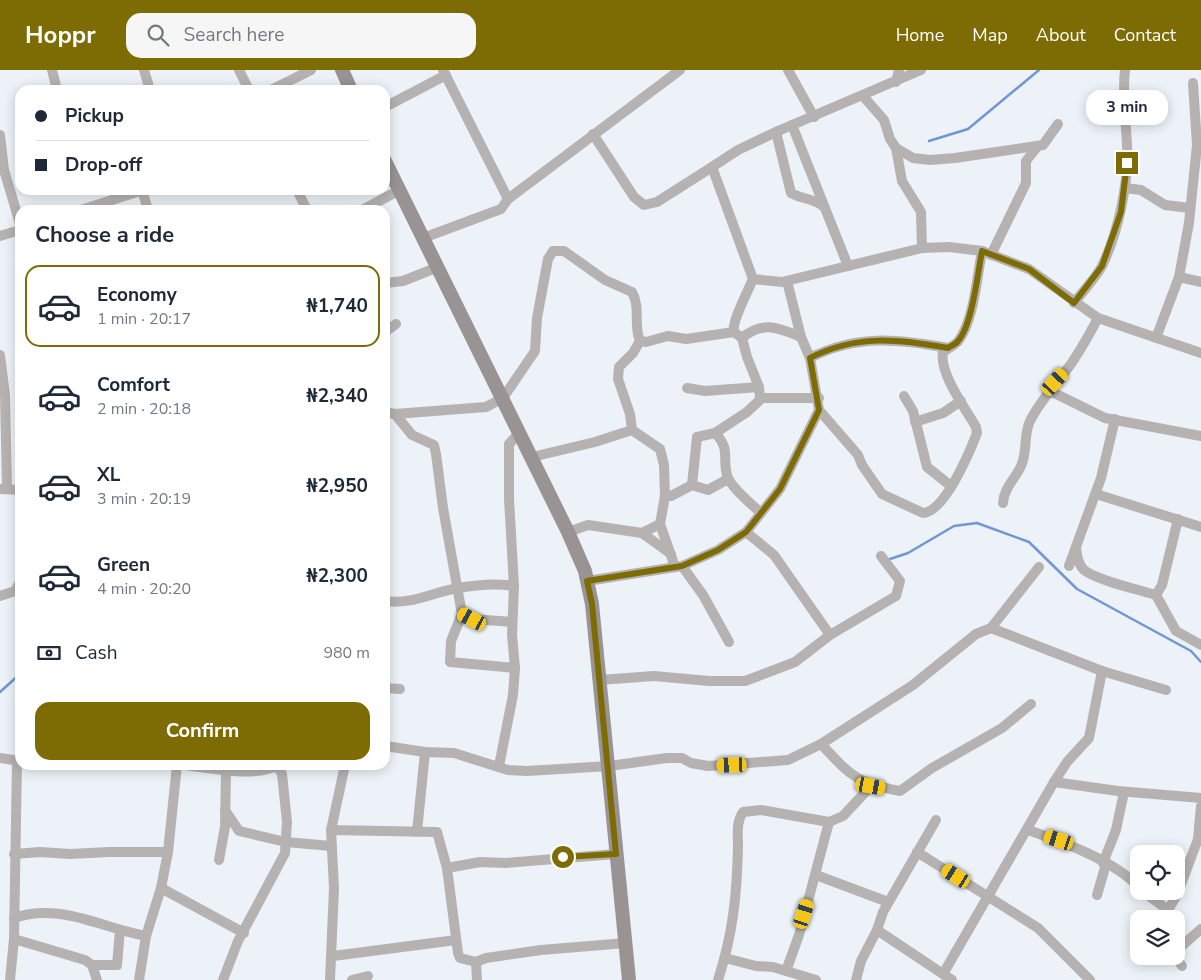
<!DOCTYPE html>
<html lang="en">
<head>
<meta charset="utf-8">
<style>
	body { margin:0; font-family:"Nunito Sans",sans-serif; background:#f6f6f7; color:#1f2937; height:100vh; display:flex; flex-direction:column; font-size:19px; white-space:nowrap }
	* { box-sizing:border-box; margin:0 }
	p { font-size:16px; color:#747a83 }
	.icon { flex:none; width:28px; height:28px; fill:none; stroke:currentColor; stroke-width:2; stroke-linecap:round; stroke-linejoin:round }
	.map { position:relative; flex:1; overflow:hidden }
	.side { position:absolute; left:15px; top:135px; width:375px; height:565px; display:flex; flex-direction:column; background:#fff; border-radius:15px; box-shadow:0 2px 12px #0003 }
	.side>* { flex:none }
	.hud { position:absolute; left:15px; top:15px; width:375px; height:110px; border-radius:15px; box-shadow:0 2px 12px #0003; display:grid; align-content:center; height:110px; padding:0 20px; background:#fff }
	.fabs { position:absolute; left:1130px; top:775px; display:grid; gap:10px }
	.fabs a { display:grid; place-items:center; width:55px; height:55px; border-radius:10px; background:#fff; box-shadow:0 2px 12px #0003; font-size:25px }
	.end { position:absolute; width:22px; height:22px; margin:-11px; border:6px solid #7d6b04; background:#fff; box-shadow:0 0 0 2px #fff }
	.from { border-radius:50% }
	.bubble { position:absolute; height:35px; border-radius:15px; background:#fff; box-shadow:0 2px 12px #0003; font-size:16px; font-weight:700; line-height:35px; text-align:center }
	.car { position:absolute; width:15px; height:30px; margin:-15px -8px; border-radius:6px; box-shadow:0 0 4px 1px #0007; background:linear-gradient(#f5c518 24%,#345 0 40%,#f5c518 0 76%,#345 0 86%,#f5c518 0) }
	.hud b { display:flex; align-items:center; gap:18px; height:48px; font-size:19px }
	.hud b+b { border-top:1px solid #e0e1e3 }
	.hud i { width:12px; height:12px; background:#1f2937 }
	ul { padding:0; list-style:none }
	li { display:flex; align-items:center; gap:15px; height:82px; margin:0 10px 8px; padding:0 10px; border:2px solid transparent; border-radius:15px }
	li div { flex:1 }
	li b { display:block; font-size:19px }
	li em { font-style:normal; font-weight:700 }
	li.selected { border-color:#7d6b04 }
	li>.icon { width:45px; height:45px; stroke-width:1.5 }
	h2 { padding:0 20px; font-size:22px; line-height:60px }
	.pay { display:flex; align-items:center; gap:12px; height:55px; padding:0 20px; font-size:19px }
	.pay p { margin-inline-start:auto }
	.cta { display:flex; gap:10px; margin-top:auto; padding:10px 20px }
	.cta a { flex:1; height:58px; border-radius:15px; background:#7d6b04; color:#fff; font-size:20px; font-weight:700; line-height:58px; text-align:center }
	header { display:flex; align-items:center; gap:30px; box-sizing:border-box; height:70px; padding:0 25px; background:#7d6b04; color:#fff }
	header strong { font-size:24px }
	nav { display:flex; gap:28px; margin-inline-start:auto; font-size:18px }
	.search { width:350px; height:45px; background:#f6f6f7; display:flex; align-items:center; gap:12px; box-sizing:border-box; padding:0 18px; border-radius:15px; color:#747a83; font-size:19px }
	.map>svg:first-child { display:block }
</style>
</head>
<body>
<header>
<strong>Hoppr</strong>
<div class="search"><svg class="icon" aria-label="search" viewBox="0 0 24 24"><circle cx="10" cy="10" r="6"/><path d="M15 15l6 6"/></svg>Search here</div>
<nav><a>Home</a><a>Map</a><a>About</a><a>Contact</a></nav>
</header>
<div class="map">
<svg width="1201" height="910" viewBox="0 0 1201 910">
	<rect width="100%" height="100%" fill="#ecf2f7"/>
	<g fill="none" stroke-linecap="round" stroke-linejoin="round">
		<g stroke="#7096d4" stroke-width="2.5">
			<path d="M929 71 968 59 1039 0"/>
			<path d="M890 489 908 483 954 456 977 453 1029 472 1077 519 1191 581 1201 592"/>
			<path d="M0 622 20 604"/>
		</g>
		<g stroke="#b6b2b2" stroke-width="10">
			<path d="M52 0 57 20"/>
			<path d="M144 0 150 20"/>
			<path d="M239 0 249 20"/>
			<path d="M443 0 508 129"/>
			<path d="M788 0 814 47"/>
			<path d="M896 12 899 0"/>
			<path d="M271 20 311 0"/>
			<path d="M863 26 884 50 890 69 896 78 902 111 921 142 922 178"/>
			<path d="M385 37 446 5"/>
			<path d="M792 55 848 196"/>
			<path d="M778 61 777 66 791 123C801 129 813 128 823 136"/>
			<path d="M593 64 634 127 644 135 657 132 712 97 753 209 782 212 922 178 949 177 982 181 1029 199 1098 248 1201 283"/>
			<path d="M0 65 4 100 20 154"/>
			<path d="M896 78 913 88 930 90 955 88 1043 75 1058 54"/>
			<path d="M712 97 738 80 778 61 921 0"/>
			<path d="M1125 118 1141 120 1165 135 1190 138"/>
			<path d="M142 120 148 140"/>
			<path d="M297 120 307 140"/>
			<path d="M81 140 143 120"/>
			<path d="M362 140 400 120"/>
			<path d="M0 166 20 160"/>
			<path d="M423 168 501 139 508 129 680 0"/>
			<path d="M991 185 1026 113V91L1038 76"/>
			<path d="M1179 207 1201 212"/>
			<path d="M385 213 403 211 438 197"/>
			<path d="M1074 233C1083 221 1095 209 1102 196 1118 163 1129 113 1127 76 1126 50 1122 26 1125 0"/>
			<path d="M385 262 396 254"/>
			<path d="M734 262C731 253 748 221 753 209"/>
			<path d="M742 268C763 250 779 258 801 267"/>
			<path d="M1156 268 1179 207 1189 153 1197 75 1193 13"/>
			<path d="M640 271 646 272 668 266 686 269 734 262 742 268 747 287 759 317 760 329"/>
			<path d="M0 285 5 325 7 419"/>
			<path d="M810 288C856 264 899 269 948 278"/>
			<path d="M687 318 705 321 759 317"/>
			<path d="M1050 321 1105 348 1201 366"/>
			<path d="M904 326 913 341 927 397 951 416"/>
			<path d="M819 340 858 385 862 395 882 424 923 443C945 442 970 381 977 363L976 357C965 338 939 303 943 282 948 278 956 275 959 270 974 249 977 207 982 181"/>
			<path d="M385 342 395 344 486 337 503 328 535 281 537 248 548 189 553 181H564L605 210 632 222C641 238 633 255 640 271"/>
			<path d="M395 344 412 365 434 375 436 384 443 438 462 544 451 571 450 592 515 598"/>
			<path d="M915 352 943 343 961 331"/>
			<path d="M632 360 630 344 618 309 619 297 633 283 640 271"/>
			<path d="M715 363C732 380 721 391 728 408 732 418 752 435 761 443"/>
			<path d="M532 387 595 372 632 360 660 379 664 395 665 426 660 454 675 497"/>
			<path d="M692 415 697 367 715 363 747 342 762 328H819"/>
			<path d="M1 419 20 420"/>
			<path d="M1096 424 1201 457"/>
			<path d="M665 426H671L692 415 708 420 728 409"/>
			<path d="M1003 433C1004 418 1015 409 1021 396 1028 381 1023 366 1030 351 1040 331 1055 315 1068 298 1080 282 1089 265 1098 248"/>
			<path d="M568 462 588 455 642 463 660 454"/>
			<path d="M746 462 774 485 830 565"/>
			<path d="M642 463 671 484"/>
			<path d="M1076 477C1077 486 1078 494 1084 500 1096 510 1140 520 1156 525L1176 561 1201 575"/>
			<path d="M682 496 703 525 729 572"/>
			<path d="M1069 496 1101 408 1115 349"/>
			<path d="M587 511 682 496 718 480 746 462 780 419 819 340 810 288 801 267 787 211"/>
			<path d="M1156 525 1162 515 1178 449"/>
			<path d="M0 526 15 521 20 512"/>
			<path d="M385 531C412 535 433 522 458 518 475 515 497 513 514 516"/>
			<path d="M462 544 472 549 512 552"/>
			<path d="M991 558 1102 601 1166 620"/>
			<path d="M599 610 654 606 709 611H745L795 592 830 565 896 526 900 511 881 486"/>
			<path d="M385 618 400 619"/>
			<path d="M821 674C851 706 856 713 900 721L932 698 1002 658 1031 634"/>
			<path d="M385 676 425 682 454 683 508 700 527 701 609 696 667 688H682L691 693 708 696 788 690 821 674 913 615 976 564 991 558 1039 497"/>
			<path d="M0 688 20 691"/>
			<path d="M184 695C210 698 254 708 278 695"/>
			<path d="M499 696 513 625 515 598 512 565 514 516 509 429V374L520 362"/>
			<path d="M1054 712 1118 721 1201 728"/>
			<path d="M225 740 239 761 286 772 331 776"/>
			<path d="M331 760 437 762 447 798 458 883 460 888 476 892 486 888 541 880 626 873"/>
			<path d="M1028 760C1063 772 1113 790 1139 817"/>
			<path d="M417 762 425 682"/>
			<path d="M917 782 1038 858 1090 910"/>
			<path d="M14 784 40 782 70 784 109 782H168"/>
			<path d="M219 790 225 757 226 700"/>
			<path d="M1103 793 1116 760 1124 722"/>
			<path d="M447 798 480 792 506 793 616 784"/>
			<path d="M816 805 888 832"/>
			<path d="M161 818 244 863"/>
			<path d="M1142 821 1168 840"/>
			<path d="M1097 825 1106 794"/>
			<path d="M14 848C59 832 102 858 146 866"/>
			<path d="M1160 849 1168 840 1177 825 1198 769 1201 736"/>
			<path d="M877 860 952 910"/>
			<path d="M14 869 85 890 92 895 97 910"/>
			<path d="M1176 881 1201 859"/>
			<path d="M333 886 456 870"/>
			<path d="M1175 886 1182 896"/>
			<path d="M725 888 756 896 773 897 816 910"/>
			<path d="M476 892 477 910"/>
			<path d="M92 895H117L120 860"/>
			<path d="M786 901 799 865 829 752"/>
			<path d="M943 904 1054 712 1067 692 1089 668 1102 601"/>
			<path d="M10 910 14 869 17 691"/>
			<path d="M139 910 146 866 161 818 168 782 177 695"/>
			<path d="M223 910 238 871 285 783 287 752 282 704 277 696"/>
			<path d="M330 910 334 818 331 760 345 695"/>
			<path d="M352 910 368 906"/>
			<path d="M718 910C733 864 737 824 738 776 738 765 736 752 743 742L761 740 829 752 843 746 871 716"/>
			<path d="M856 910 861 891 877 860 883 842 936 750"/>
		</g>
		<g stroke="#999393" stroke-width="14">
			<path d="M342 0 351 20"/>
			<path d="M385 91 568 462 585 501 592 534 629 910"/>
		</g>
	</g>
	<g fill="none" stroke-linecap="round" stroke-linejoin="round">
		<path stroke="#7d6b04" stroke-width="6" d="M563 787 616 784 592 534 587 511 682 496 718 480 746 462 780 419 819 340 810 288C857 264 898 269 948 278 951 276 956 274 958 271 972 256 978 202 982 181L1029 199 1074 233 1102 196 1121 142 1127 93"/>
	</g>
</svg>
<div class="fabs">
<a><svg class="icon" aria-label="locate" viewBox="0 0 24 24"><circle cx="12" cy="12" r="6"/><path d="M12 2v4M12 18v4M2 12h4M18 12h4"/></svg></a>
<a><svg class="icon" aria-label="layers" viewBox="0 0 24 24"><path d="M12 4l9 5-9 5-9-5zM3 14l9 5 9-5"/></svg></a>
</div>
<i class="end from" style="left:563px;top:787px"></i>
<i class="end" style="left:1127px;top:93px"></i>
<div class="bubble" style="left:1086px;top:20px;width:82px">3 min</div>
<i class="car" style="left:1055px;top:312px;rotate:42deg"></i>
<i class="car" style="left:472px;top:549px;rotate:298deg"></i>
<i class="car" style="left:732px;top:695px;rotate:268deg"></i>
<i class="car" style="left:871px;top:716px;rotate:100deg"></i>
<i class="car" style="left:1059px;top:770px;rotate:288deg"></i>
<i class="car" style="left:956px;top:806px;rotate:302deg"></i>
<i class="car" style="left:804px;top:844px;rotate:18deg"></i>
<div class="hud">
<b><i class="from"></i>Pickup</b>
<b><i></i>Drop-off</b>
</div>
<section class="side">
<h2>Choose a ride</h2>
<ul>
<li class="selected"><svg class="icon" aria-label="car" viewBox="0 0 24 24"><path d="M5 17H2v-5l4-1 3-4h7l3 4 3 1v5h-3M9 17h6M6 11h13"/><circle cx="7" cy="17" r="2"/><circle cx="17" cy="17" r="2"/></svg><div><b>Economy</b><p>1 min · 20:17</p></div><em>₦1,740</em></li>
<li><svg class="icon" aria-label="car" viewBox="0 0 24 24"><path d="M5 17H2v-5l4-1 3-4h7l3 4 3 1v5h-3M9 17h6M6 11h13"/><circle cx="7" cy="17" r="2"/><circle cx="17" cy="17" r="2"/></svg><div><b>Comfort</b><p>2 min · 20:18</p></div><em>₦2,340</em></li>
<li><svg class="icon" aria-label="car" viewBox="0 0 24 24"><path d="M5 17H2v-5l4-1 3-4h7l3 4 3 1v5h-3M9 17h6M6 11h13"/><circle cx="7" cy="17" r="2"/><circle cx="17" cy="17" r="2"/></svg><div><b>XL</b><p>3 min · 20:19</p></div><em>₦2,950</em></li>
<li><svg class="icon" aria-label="car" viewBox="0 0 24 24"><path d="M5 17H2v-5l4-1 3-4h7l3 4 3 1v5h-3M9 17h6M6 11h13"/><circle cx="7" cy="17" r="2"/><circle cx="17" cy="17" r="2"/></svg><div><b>Green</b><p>4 min · 20:20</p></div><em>₦2,300</em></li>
</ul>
<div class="pay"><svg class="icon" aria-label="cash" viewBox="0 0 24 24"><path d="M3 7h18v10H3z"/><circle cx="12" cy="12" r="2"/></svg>Cash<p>980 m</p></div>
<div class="cta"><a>Confirm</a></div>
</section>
</div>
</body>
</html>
